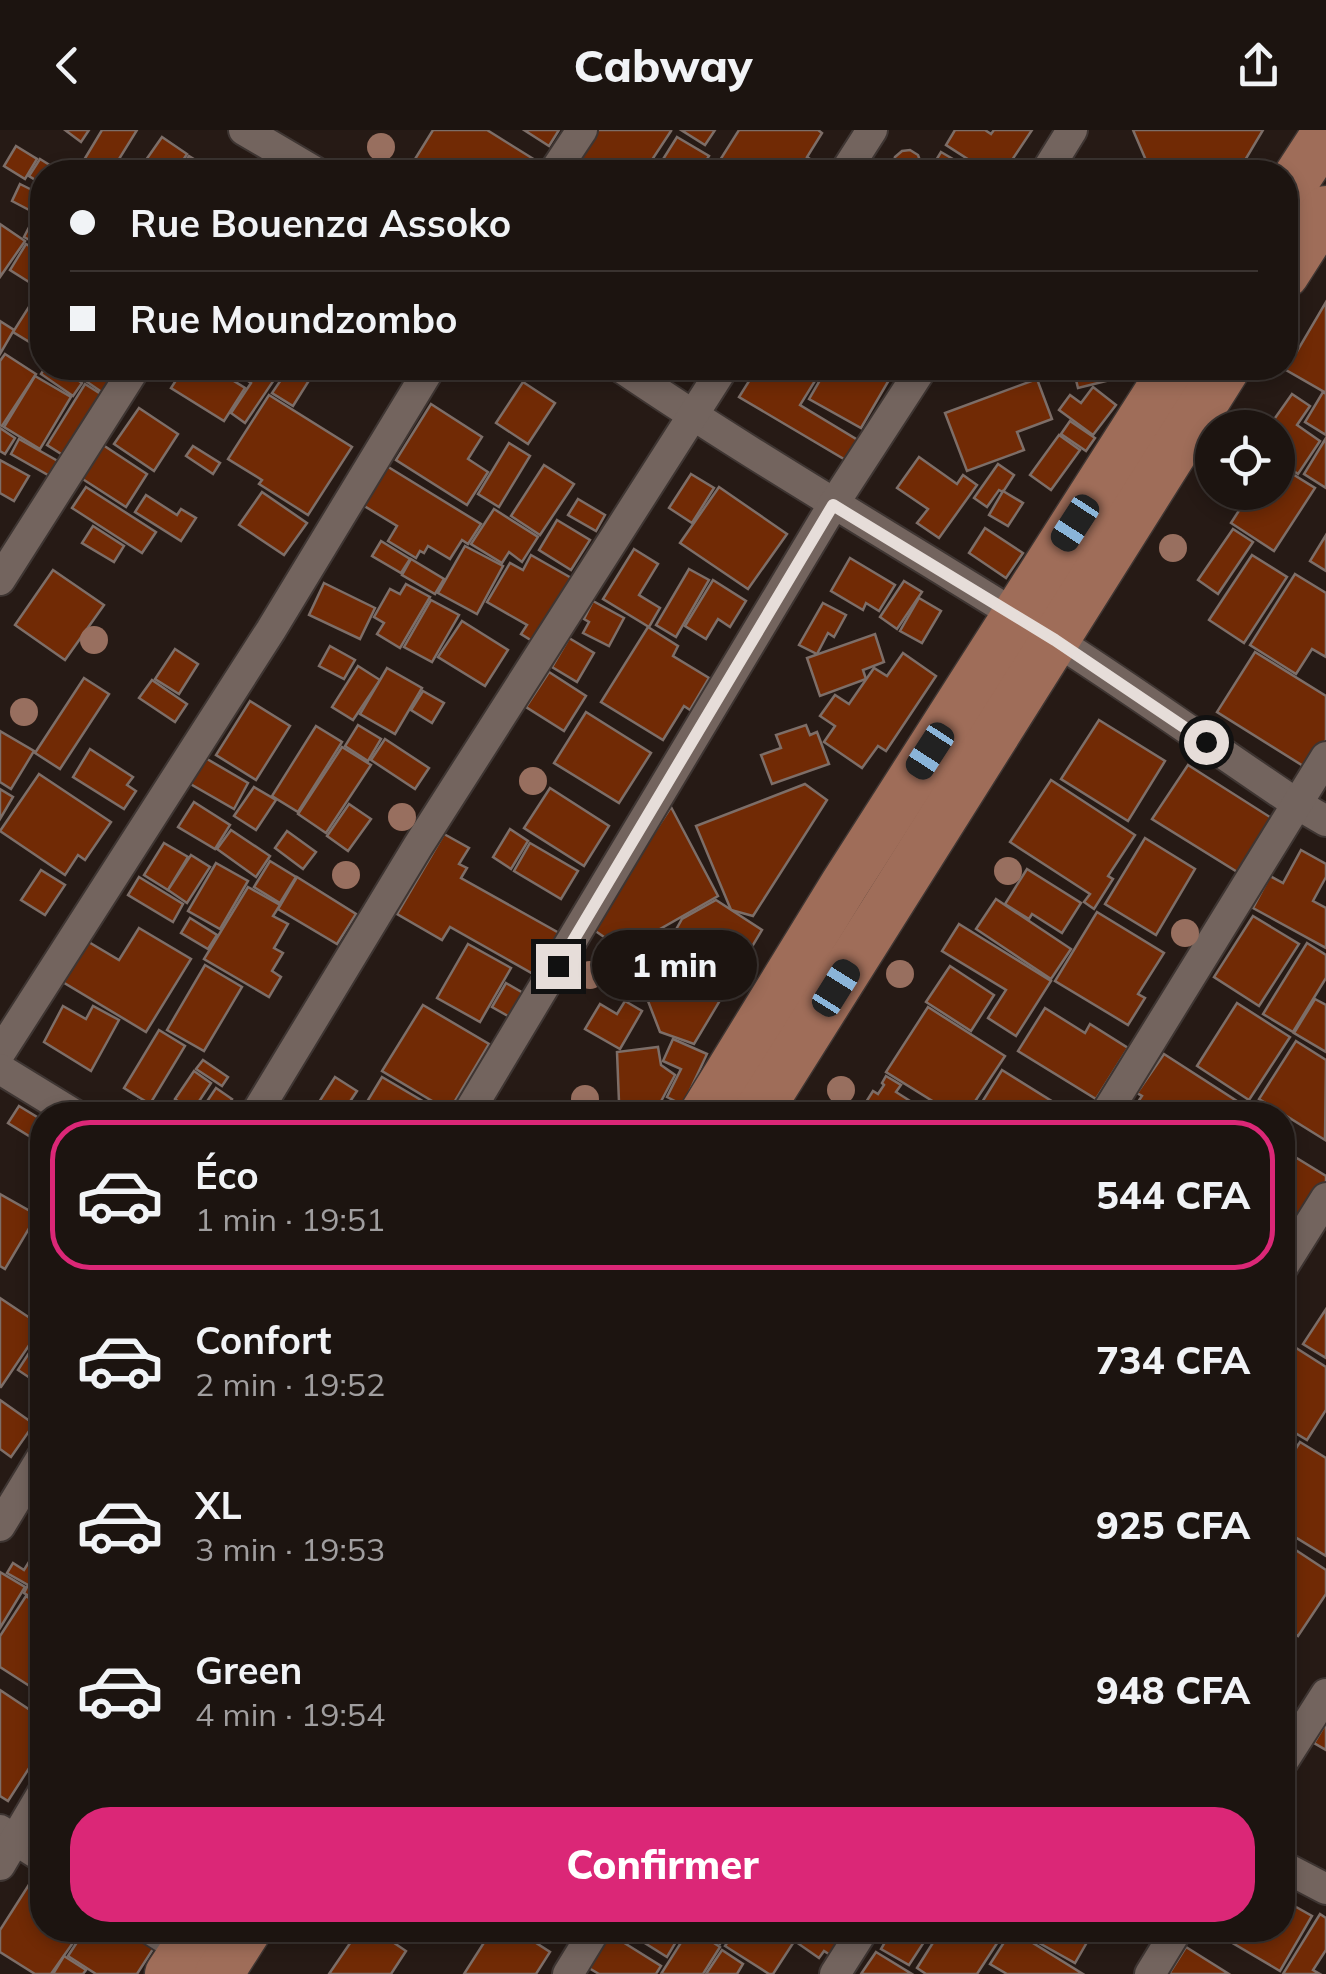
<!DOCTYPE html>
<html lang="fr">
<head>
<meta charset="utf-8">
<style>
	body { margin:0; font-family:Mulish,sans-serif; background:#29211e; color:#f1f3f6; height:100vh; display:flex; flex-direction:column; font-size:38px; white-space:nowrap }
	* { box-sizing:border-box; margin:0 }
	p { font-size:32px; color:#a09e9f }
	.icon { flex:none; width:55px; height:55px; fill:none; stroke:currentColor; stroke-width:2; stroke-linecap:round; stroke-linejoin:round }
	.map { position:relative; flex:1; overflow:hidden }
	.side { position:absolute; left:30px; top:972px; width:1265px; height:840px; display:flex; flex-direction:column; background:#1c1410; border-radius:40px; box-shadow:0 5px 15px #0003,0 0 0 2px #3a3330 }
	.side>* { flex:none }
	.top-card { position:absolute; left:30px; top:30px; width:1268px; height:220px; border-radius:40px; box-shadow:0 5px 15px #0003,0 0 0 2px #3a3330; display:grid; align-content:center; height:220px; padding:0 40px; background:#1c1410 }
	.tools { position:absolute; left:1195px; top:280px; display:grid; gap:20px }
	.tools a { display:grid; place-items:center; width:100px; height:100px; border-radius:50%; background:#1c1410; box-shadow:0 5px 15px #0003,0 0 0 2px #3a3330; font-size:50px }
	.end { position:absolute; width:45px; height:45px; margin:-22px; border:12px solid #e6ddd9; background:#111; box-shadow:0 0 0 5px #111 }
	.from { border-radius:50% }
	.bubble { position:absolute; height:70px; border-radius:35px; background:#1c1410; box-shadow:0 5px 15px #0003,0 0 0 2px #3a3330; font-size:32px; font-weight:800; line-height:70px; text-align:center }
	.car { position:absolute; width:30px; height:60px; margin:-30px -15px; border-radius:12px; box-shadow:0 0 8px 2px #0007; background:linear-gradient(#222 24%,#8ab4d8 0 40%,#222 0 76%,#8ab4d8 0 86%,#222 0) }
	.top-card b { display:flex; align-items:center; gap:35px; height:95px; font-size:38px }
	.top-card b+b { border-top:2px solid #3a3330 }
	.top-card i { width:25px; height:25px; background:#f1f3f6 }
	ul { padding:18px 0 0; list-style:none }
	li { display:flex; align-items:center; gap:30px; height:150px; margin:0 20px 15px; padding:0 20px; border:5px solid transparent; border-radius:40px }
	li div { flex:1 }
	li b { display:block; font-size:38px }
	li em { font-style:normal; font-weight:800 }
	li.on { border-color:#db2777 }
	li>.icon { width:90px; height:90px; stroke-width:1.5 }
	.primary-button { display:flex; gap:20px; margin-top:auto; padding:20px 40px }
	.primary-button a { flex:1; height:115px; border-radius:40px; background:#db2777; color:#fff; font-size:40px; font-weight:800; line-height:115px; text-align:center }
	header { display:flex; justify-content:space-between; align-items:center; height:130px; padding:0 40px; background:#1c1410; font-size:45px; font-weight:800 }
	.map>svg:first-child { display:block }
</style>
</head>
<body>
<header><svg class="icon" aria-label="back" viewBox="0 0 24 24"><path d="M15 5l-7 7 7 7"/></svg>Cabway<svg class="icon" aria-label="share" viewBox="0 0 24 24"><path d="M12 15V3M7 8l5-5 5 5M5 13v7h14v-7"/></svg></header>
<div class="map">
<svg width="1326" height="1844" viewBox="0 0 1326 1844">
	<rect width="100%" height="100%" fill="#261a15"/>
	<g fill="#712a05" stroke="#7d6e68" stroke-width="2.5">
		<path d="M65 0H89L81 12Z"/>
		<path d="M102 0H137L111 42H83L78 40Z"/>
		<path d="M433 0H487L543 35 539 42H407Z"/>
		<path d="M524 0H559L549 16Z"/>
		<path d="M595 0H669L671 1 644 42H603L577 26Z"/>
		<path d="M681 0H715L705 15Z"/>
		<path d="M739 0H818L822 3 807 27 821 36 817 42H733L731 41 733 38 720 30Z"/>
		<path d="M955 0H985L991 4 994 0H1032L1004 42H988L946 15Z"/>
		<path d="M1133 0H1263L1238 42H1223L1210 34 1189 42H1151Z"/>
		<path d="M162 7 187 24 180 35 192 42H142L139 40Z"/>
		<path d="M677 7 709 26 699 42H655Z"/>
		<path d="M16 16 37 29 25 49 4 36Z"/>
		<path d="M910 20 918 25 921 33 919 41 897 42 893 35 895 27 902 21Z"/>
		<path d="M941 22 975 42H929Z"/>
		<path d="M189 26 215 42H194L183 35Z"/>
		<path d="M40 29 61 42H42V54L29 46Z"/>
		<path d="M712 30 727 39 725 42H704Z"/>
		<path d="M20 54 42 65 35 83 12 71Z"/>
		<path d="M42 72V109L39 115 24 107Z"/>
		<path d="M0 94 25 111 0 147Z"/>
		<path d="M26 114 42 124V154L40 159 10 140Z"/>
		<path d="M39 161 42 163V206L36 216 13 202Z"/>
		<path d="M1326 172V263L1286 240Z"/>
		<path d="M0 191 14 200 0 224Z"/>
		<path d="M5 224 36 244 2 296 0 295V231Z"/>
		<path d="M45 238H60L82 253 73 266 41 244Z"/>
		<path d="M67 238H122L106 265Z"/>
		<path d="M184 238H213L245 258 224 291 171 258Z"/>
		<path d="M229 238H282L245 293 231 283 251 253Z"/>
		<path d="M289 238H310L315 241 293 276 272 263Z"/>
		<path d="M752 238H823L800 275 861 312 849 332 739 267 756 240Z"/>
		<path d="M827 238H896L861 298 809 269Z"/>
		<path d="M1073 238H1124L1126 246 1078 258Z"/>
		<path d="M35 246 71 267 40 319 4 297Z"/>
		<path d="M1037 249 1052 289 1017 302 1024 320 967 341 945 283Z"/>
		<path d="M523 252 555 273 528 314 496 293Z"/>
		<path d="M85 254 104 266 66 327 47 315Z"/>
		<path d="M1093 257 1116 275 1093 305 1059 280 1070 265 1081 273Z"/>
		<path d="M1323 262 1326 264V305L1305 292Z"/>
		<path d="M1292 264 1310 276 1297 295 1320 311 1298 344 1278 330V298H1268Z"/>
		<path d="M269 265 352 317 308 385 259 354 262 350 228 329Z"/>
		<path d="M431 274 482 307 468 329 488 342 467 375 396 330Z"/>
		<path d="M139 278 178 304 154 341 114 314Z"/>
		<path d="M1070 291 1095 308 1086 321 1061 304Z"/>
		<path d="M0 298 15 308 5 324 0 321Z"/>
		<path d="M1059 305 1080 320 1051 360 1030 345Z"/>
		<path d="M1326 308V358L1304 344Z"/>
		<path d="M19 309 63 334 55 349 11 324Z"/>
		<path d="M509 313 530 326 499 377 478 364Z"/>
		<path d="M103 315 147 344 126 377 81 348Z"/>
		<path d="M193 316 220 333 213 344 186 326Z"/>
		<path d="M919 327 957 354 963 345 977 355 939 408 917 393 928 379 897 358Z"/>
		<path d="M0 330 29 346 14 371 0 363Z"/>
		<path d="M998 334 1014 345 1003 362 999 360 987 377 974 368Z"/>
		<path d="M385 335 481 394 468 414 462 410 450 429 428 416 424 423 420 421 416 428 388 411 397 396 361 374Z"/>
		<path d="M544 335 574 354 540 405 511 386Z"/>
		<path d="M1278 335 1315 358 1274 421 1231 393 1251 362H1278Z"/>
		<path d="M691 344 714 358 692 393 669 378Z"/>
		<path d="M86 357 156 402 142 423 72 378Z"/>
		<path d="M719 357 787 404 748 459 680 413Z"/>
		<path d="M1003 361 1023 373 1008 396 989 385Z"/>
		<path d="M262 362 307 393 284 425 239 395Z"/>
		<path d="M146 365 177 385 181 379 196 388 181 411 135 382Z"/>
		<path d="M578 369 605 385 596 401 568 385Z"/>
		<path d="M494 379 538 407 522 432 509 422 502 433 471 414Z"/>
		<path d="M557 390 590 410 571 440 539 420Z"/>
		<path d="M93 396 124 416 114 432 82 413Z"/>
		<path d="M985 398 1023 423 1006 448 969 423Z"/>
		<path d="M1233 399 1253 412 1218 464 1198 450Z"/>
		<path d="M1326 405V441L1310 431Z"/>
		<path d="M381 411 410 429 401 443 372 426Z"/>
		<path d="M465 416 503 436 477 484 438 463Z"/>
		<path d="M634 419 658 434 639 465 660 478 649 497 603 469Z"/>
		<path d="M531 425 580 453 542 517 521 504 527 495 487 472 510 433 523 440Z"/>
		<path d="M1252 425 1287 447 1244 513 1209 490Z"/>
		<path d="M850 428 895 455 879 481 866 473 863 480 831 461Z"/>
		<path d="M411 429 444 449 435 464 402 445Z"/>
		<path d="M689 439 709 450 676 507 656 495Z"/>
		<path d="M53 440 104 475 65 530 15 495Z"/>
		<path d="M1295 444 1326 463V527L1312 519 1296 544 1250 515Z"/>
		<path d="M713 450 746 471 730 497 718 489 706 509 685 496Z"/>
		<path d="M904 451 922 462 897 499 880 487Z"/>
		<path d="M324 453 375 478 360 509 309 485Z"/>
		<path d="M406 454 430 467 400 518 377 504 384 493 374 487 390 459 400 464Z"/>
		<path d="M919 468 941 481 922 513 900 501Z"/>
		<path d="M431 470 459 485 432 532 404 517Z"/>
		<path d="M593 471 624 488 609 516 583 503 589 492 584 489Z"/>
		<path d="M823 473 846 485 834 507 828 503 817 524 799 515Z"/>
		<path d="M462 491 508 520 485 556 438 527Z"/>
		<path d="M648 497 678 516 673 526 709 548 690 580 684 576 663 610 601 572Z"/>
		<path d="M875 504 884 532 863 540 866 549 820 566 807 528Z"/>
		<path d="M569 508 594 523 577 552 552 537Z"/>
		<path d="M330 516 355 530 344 549 319 536Z"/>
		<path d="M175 519 198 534 179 564 155 549Z"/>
		<path d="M1255 522 1326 566V610L1308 639 1217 582Z"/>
		<path d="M903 523 936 546 886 621 878 616 862 638 824 612 835 596 820 586 835 565 849 574 874 538 887 546Z"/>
		<path d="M358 536 380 550 353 590 332 577Z"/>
		<path d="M387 538 422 558 395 604 360 584Z"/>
		<path d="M549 542 586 566 564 601 526 577Z"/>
		<path d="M84 548 109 564 60 639 35 623Z"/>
		<path d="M152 550 187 574 175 592 139 568Z"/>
		<path d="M423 561 444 573 432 593 411 580Z"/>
		<path d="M250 571 290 596 256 650 216 625Z"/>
		<path d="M586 582 651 623 619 673 554 633Z"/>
		<path d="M1099 590 1165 631 1128 691 1061 649Z"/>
		<path d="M358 595 381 609 368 631 345 616Z"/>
		<path d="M806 595 810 605 817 602 829 634 772 654 761 625 781 618 776 605Z"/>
		<path d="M316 596 342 612 298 682 272 666Z"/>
		<path d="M0 601 34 621 11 659 0 652Z"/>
		<path d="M385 609 429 638 415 659 371 630Z"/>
		<path d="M342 617 371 635 326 703 298 684Z"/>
		<path d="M90 619 133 647 127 655 136 661 124 679 73 647Z"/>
		<path d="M202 626 248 653 234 679 187 652Z"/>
		<path d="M1188 635 1273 689 1239 743 1152 689Z"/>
		<path d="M39 644 111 692 85 730 78 725 65 745 0 701Z"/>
		<path d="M1051 650 1135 705 1108 746 1113 749 1094 779 1084 772 1090 764 1010 712Z"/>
		<path d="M805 654 827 670 753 786 731 780 696 696Z"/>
		<path d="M254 657 276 670 256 700 234 686Z"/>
		<path d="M550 658 609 696 584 736 524 698Z"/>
		<path d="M0 659 13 667 0 689Z"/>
		<path d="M194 672 230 695 215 719 178 697Z"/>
		<path d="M349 674 371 689 348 721 327 706Z"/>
		<path d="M671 677 718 766 623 820 591 798Z"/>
		<path d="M510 699 528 711 511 739 493 727Z"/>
		<path d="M231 700 270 726 256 747 217 719Z"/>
		<path d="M287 701 316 722 303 739 275 718Z"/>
		<path d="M444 704 469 718 459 734 467 738 461 748 559 803 535 845 450 797 442 810 397 784Z"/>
		<path d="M1145 708 1195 739 1156 805 1105 774Z"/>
		<path d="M164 713 188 727 168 760 144 745Z"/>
		<path d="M530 713 578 741 561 769 514 741Z"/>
		<path d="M1301 720 1326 734V747L1313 771 1326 778V818L1253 778 1270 746 1283 753Z"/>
		<path d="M191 725 210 737 187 773 168 760Z"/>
		<path d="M270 731 296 747 280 773 254 757Z"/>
		<path d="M216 733 248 751 220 799 188 781Z"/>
		<path d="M1027 739 1081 773 1062 803 1032 784 1029 789 1005 774Z"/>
		<path d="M41 740 65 755 45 785 21 770Z"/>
		<path d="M139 747 183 774 173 792 128 765Z"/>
		<path d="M297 747 356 784 337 814 278 779Z"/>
		<path d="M248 757 280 775 273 786 288 794 274 818 283 823 272 841 281 847 269 867 204 829Z"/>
		<path d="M996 769 1071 819 1051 849 976 799Z"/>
		<path d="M716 770 762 800 694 914 660 902 643 858 682 789Z"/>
		<path d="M1097 782 1164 823 1138 864 1145 868 1128 895 1055 851Z"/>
		<path d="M1253 786 1299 814 1259 876 1214 847Z"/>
		<path d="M190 788 217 805 208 819 181 803Z"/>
		<path d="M959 794 1051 851 1016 906 988 888 1006 860 942 821Z"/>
		<path d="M139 798 191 829 146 902 51 845 87 811 119 830Z"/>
		<path d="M1307 813 1326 825V848L1293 902 1263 884Z"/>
		<path d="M468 814 511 838 480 892 437 868Z"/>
		<path d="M205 835 242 857 204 921 167 900Z"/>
		<path d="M950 836 994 865 971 901 926 872Z"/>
		<path d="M506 853 530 867 515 890 492 877Z"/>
		<path d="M1315 869 1326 875V922L1294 903Z"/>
		<path d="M625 871 642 881 620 919 585 899 600 874 617 884Z"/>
		<path d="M1237 873 1290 907 1249 970 1197 936Z"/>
		<path d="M423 875 489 914 449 981 382 941Z"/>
		<path d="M63 876 86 889 93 876 119 890 91 941 44 912Z"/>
		<path d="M928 877 1005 926 966 985H955L886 942Z"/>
		<path d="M1045 878 1085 903 1090 894 1128 918 1096 969 1018 921Z"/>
		<path d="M159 900 185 916 150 974 124 958Z"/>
		<path d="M673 909 707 924 683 975 667 967 681 939 663 931Z"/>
		<path d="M1296 911 1326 930 1325 1010 1259 969Z"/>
		<path d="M658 917 661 935 675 945 658 977 619 972 617 922Z"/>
		<path d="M1164 924 1243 975 1237 985H1129L1142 966 1137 963Z"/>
		<path d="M203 930 228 947 222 956 196 939Z"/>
		<path d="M1002 940 1058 975 1052 985H974Z"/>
		<path d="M194 941 211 953 192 982 175 969Z"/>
		<path d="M886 946 901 955 896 962 932 985H865L866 983 861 980 873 961 878 964 884 955 882 953Z"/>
		<path d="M335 947 357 961 341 985 319 972Z"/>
		<path d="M382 947 426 973 421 981 427 985H359Z"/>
		<path d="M216 958 232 969 222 985H217L204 976Z"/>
		<path d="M138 971 161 985H129Z"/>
		<path d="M19 976 42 990V1014L8 993Z"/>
		<path d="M1282 1019 1326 1046V1052L1294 1102 1282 1095Z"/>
		<path d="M0 1064 37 1085 5 1139 0 1136Z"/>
		<path d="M0 1168 42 1196 1 1257H0Z"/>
		<path d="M1326 1179V1228L1303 1214Z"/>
		<path d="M42 1203V1256L18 1240Z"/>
		<path d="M1282 1209 1326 1237V1280L1307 1310 1282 1295Z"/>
		<path d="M0 1270 34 1294 11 1327 0 1319Z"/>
		<path d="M1282 1306 1297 1315 1282 1339Z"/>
		<path d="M1300 1312 1326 1328V1426L1282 1399V1340Z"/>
		<path d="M1282 1411 1326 1440V1464L1298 1506 1282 1496Z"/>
		<path d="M37 1419 42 1422V1474L24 1463 28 1455 7 1443 13 1433 24 1440Z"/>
		<path d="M0 1442 25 1457 0 1498Z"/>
		<path d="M26 1466 42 1477V1564L0 1537V1506Z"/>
		<path d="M0 1560 42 1588V1618L8 1671 0 1666Z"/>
		<path d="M1326 1593V1620L1314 1613Z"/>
		<path d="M30 1753 42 1761V1800H82L51 1844H35L0 1822V1800Z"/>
		<path d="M1282 1769 1312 1786 1280 1841 1212 1801 1282 1800Z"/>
		<path d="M1320 1784 1326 1788V1820L1313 1840 1320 1844H1283Z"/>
		<path d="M85 1800H130L155 1816 137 1844H96L68 1826Z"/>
		<path d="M359 1800H375L406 1821 391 1844H329Z"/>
		<path d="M492 1800H516L550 1822 536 1844H464Z"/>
		<path d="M624 1800H683L667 1827Z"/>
		<path d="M689 1800H694L720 1817 703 1844H661Z"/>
		<path d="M698 1800H729L720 1814Z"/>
		<path d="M736 1800H787L797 1807 773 1844H769L725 1816Z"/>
		<path d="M792 1800H845L835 1828 824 1821 819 1828 796 1812 800 1806Z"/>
		<path d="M892 1800H911L926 1809 909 1835 881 1819Z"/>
		<path d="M941 1800H997L1003 1804 977 1844H926L917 1838Z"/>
		<path d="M1012 1800 1083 1844H1007L990 1834Z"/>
		<path d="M1016 1800H1094L1075 1833Z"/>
		<path d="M610 1804 661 1836 656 1844H599L589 1838Z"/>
		<path d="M1186 1817 1229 1844H1169Z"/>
		<path d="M722 1820 743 1834 737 1844H706Z"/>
		<path d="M876 1822 912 1844H861Z"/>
		<path d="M64 1826 86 1840 83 1844H53Z"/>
	</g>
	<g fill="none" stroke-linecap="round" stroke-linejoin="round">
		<g stroke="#3e3532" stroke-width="34">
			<g id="street">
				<path d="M244 0 315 42"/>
				<path d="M554 42 582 0"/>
				<path d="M845 42 872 0"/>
				<path d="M1046 42 1072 0"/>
				<path d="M622 238C762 333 909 417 1052 508 1135 561 1215 619 1297 674L1326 691"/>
				<path d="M0 450 135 238"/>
				<path d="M0 923 271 500 430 238"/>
				<path d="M0 939 75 985"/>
				<path d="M255 985 418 716 723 238"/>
				<path d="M467 985 833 375 922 238"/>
				<path d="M1105 985 1326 627"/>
				<path d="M1282 1138 1326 1068"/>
				<path d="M0 1396 42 1327"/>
				<path d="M1282 1633 1326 1564"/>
				<path d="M0 1700 42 1727"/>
				<path d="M0 1735 42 1664"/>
				<path d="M1282 1736 1326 1759"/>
				<path d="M152 1800 196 1828"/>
				<path d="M568 1844 595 1800"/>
				<path d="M835 1844 863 1800"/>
				<path d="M1150 1844 1177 1800"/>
			</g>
		</g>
		<g stroke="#3e3532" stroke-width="51">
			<g id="primary">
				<path d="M1285 66 1326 3"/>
				<path d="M1285 144 1326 80"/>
				<path d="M703 985 844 755 1174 238"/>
				<path d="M756 985 1226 238"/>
				<path d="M169 1844 198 1800"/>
				<path d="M219 1844 247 1800"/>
			</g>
		</g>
		<use href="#street" stroke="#73645e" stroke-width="30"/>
		<use href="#primary" stroke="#9f6d59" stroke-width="48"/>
	</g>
	<g fill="#986f5f">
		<circle cx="381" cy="17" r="14"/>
		<circle cx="1173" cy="418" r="14"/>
		<circle cx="94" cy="510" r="14"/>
		<circle cx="24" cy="582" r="14"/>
		<circle cx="533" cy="651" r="14"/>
		<circle cx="402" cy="687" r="14"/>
		<circle cx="1008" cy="741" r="14"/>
		<circle cx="346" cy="745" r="14"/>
		<circle cx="1185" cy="803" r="14"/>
		<circle cx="900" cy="844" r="14"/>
		<circle cx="590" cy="845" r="14"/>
		<circle cx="841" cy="960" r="14"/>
		<circle cx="585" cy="969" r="14"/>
	</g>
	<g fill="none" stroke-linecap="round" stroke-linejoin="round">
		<path stroke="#e6ddd9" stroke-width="12" d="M558 836 833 375 1055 510 1206 612"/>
	</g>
</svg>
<div class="tools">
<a><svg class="icon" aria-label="locate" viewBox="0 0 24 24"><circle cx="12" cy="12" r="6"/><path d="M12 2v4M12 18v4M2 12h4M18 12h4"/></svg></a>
</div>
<i class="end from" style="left:1206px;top:612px"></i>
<i class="end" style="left:558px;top:836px"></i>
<div class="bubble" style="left:592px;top:800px;width:165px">1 min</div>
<i class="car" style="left:1075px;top:393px;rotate:213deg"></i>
<i class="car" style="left:930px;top:621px;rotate:213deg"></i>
<i class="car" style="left:836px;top:858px;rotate:32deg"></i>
<div class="top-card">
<b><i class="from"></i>Rue Bouenza Assoko</b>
<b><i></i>Rue Moundzombo</b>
</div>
<section class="side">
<ul>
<li class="on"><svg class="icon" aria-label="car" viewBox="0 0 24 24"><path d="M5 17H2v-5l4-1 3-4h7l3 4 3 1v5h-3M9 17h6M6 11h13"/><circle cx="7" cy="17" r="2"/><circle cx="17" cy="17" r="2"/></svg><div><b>Éco</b><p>1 min · 19:51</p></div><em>544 CFA</em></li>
<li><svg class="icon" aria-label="car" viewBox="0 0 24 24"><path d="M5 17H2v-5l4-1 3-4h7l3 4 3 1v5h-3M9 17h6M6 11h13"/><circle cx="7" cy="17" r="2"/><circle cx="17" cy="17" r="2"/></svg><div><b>Confort</b><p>2 min · 19:52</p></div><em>734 CFA</em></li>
<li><svg class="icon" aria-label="car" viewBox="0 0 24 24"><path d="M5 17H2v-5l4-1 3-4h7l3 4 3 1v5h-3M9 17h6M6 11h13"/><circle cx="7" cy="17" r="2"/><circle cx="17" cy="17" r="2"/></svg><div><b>XL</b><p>3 min · 19:53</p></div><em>925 CFA</em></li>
<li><svg class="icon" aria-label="car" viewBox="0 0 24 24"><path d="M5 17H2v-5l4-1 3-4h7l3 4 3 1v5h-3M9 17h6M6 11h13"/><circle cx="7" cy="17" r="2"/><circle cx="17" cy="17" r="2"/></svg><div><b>Green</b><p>4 min · 19:54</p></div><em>948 CFA</em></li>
</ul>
<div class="primary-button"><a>Confirmer</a></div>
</section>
</div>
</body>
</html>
